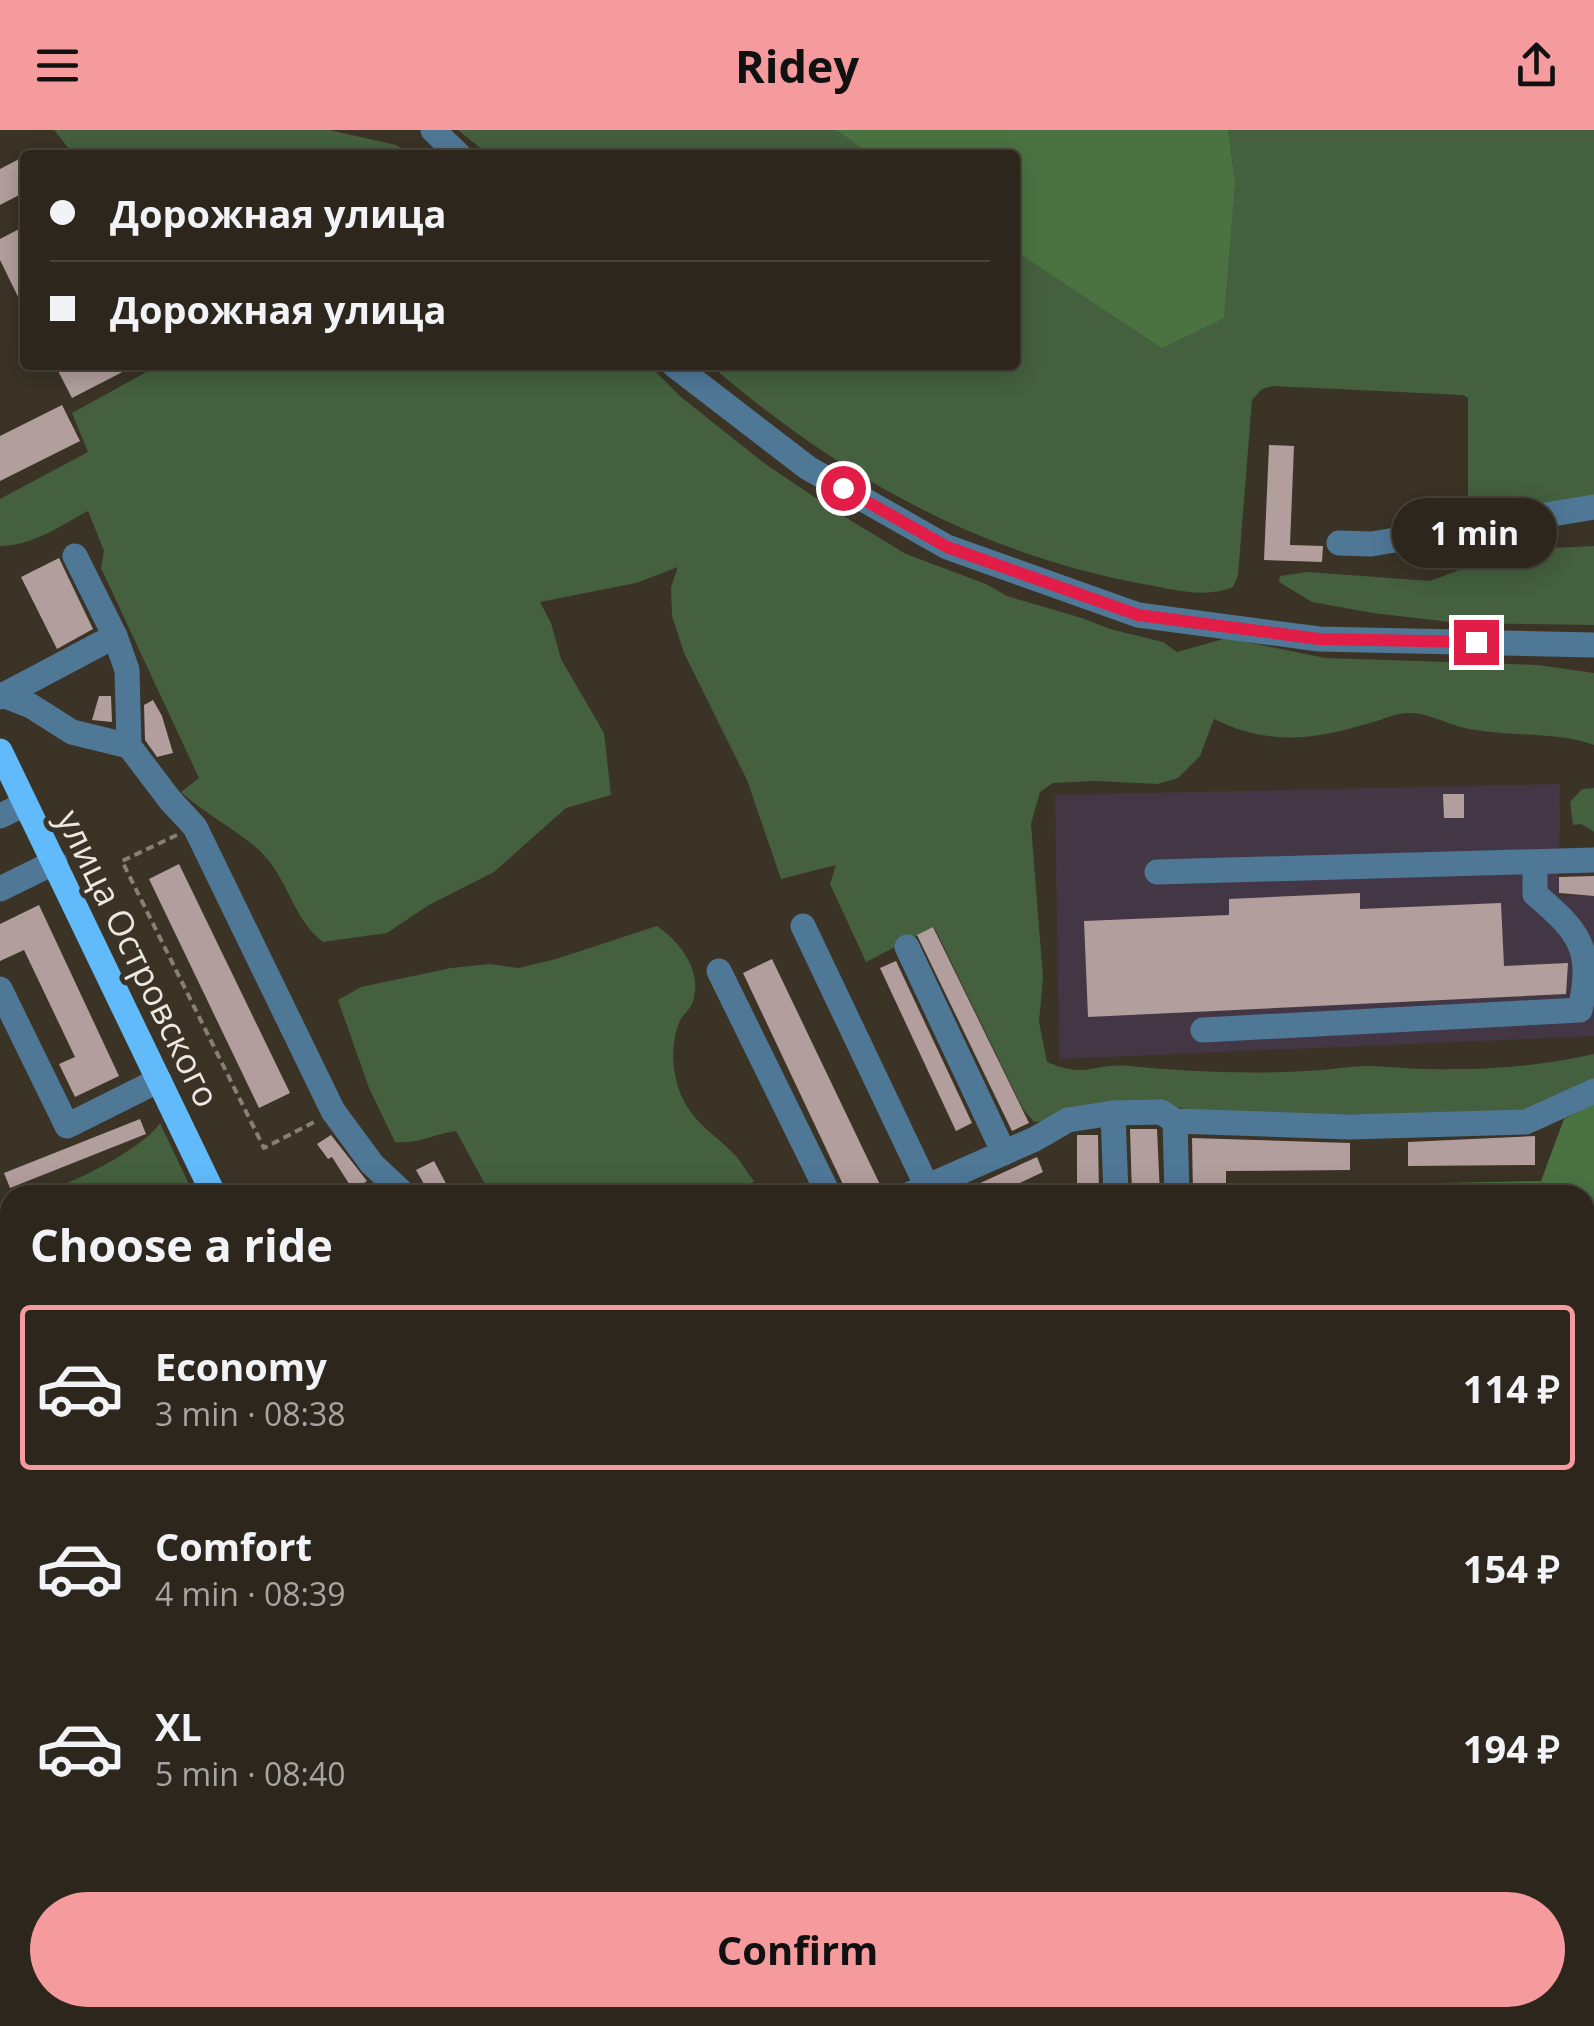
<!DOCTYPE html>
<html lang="en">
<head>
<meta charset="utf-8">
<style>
	body { margin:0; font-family:"Open Sans",sans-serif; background:#342e25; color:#f1f3f6; height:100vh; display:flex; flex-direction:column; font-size:38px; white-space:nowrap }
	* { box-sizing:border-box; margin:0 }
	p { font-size:32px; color:#a6a5a3 }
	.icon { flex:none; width:55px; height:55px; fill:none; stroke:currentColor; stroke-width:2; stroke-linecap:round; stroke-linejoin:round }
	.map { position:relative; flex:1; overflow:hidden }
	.panel { position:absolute; left:0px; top:1055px; width:1595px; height:842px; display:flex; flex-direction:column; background:#2c261c; border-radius:30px 30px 0 0; box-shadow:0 5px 25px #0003,0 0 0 2px #48433b }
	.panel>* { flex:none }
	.banner { position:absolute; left:20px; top:20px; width:1000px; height:220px; border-radius:10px; box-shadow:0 5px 25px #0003,0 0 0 2px #48433b; display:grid; align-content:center; height:220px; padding:0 30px; background:#2c261c }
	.end { position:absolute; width:45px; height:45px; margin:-22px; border:12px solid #e11d48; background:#fff; box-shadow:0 0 0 5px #fff }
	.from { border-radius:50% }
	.bubble { position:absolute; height:70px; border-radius:35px; background:#2c261c; box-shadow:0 5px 25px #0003,0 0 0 2px #48433b; font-size:32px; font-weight:700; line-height:70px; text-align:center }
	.banner b { display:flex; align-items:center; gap:35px; height:95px; font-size:38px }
	.banner b+b { border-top:2px solid #48433b }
	.banner i { width:25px; height:25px; background:#f1f3f6 }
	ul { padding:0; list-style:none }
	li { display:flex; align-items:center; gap:30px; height:165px; margin:0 20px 15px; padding:0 10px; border:5px solid transparent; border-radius:10px }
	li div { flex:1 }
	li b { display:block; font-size:38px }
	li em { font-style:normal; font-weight:700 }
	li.current { border-color:#f59b9d }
	li>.icon { width:90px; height:90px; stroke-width:1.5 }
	h2 { padding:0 30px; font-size:45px; line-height:120px }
	.primary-button { display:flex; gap:20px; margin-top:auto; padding:20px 30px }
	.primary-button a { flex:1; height:115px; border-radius:60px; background:#f59b9d; color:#111; font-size:40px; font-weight:700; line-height:115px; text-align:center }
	header { display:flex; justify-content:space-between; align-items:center; height:130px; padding:0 30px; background:#f59b9d; color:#111; font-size:45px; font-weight:700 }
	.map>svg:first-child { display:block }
</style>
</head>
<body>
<header><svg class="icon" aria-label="menu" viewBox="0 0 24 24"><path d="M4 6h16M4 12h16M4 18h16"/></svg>Ridey<svg class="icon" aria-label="share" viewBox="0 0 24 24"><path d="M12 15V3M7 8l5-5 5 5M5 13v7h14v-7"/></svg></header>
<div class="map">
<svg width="1594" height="1896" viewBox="0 0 1594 1896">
	<rect width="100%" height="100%" fill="#3a3326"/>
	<path fill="#433745" d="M1560 654 1559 765 1594 766V906L1059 929 1055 665Z"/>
	<g fill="#44603e">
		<path d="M54 0H329L396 15 411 25H74Z"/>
		<path d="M458 0H836L871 25H489Z"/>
		<path d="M1228 0H1594V368L1508 381 1481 380 1468 368V268L1463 265 1273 256 1262 259 1252 270 1238 445 1233 457C1204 469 1172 459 1143 454 974 422 840 346 710 235H1015V121L1162 217 1235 50Z"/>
		<path d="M149 235H649L681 267 764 333 835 381 906 424 986 454 1007 466 1082 488 1110 499 1163 512 1177 522 1227 508 1325 528 1538 535 1594 543V615C1557 601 1503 607 1465 598 1443 593 1423 579 1399 584 1389 586 1379 591 1370 593 1312 610 1270 616 1214 589L1200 626 1178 648 1158 654 1095 651 1053 653 1040 662 1031 694 1043 848 1039 892 1047 932C1086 949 1093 933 1129 936 1203 943 1277 946 1350 937 1375 934 1402 939 1427 939 1489 940 1533 937 1594 924V956L1527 984 1228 985 1175 977 1034 992 1023 979 934 797 866 832 830 754 836 735 781 749 747 650 684 523 672 486 671 457 678 437 636 453 540 472 551 493 561 529 604 603 611 665 566 678 494 742 429 775 387 803 323 812C293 789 288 749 262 723 238 700 206 685 181 662L199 648 101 438 104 421 88 381C60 396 32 416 0 416V369L88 322 72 283 150 240Z"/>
		<path d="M1594 416V495L1459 493 1373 483 1312 472 1279 452 1280 446 1308 442 1430 451 1512 420Z"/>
		<path d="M1594 658V702L1581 694 1573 695 1570 672 1582 659Z"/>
		<path d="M657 796C681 813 704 842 692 874 689 881 681 886 679 893 670 915 672 947 683 969 694 993 718 1007 735 1025 742 1033 747 1043 754 1051L740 1065H491L456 1001C435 1004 417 1014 395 1012L369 958 338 870 361 857 451 838 490 834 518 838 556 829Z"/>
		<path d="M160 993 194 1065H36C69 1055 142 1020 160 993Z"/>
	</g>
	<g fill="#4b7342">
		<path d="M836 0H1228L1235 50 1224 188 1162 218 1015 121V25H871Z"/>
		<path d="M1594 974V1741L1585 1730V1065H1255V1057L1541 1051 1564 989Z"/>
		<path d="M0 1198 10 1217V1283L0 1279Z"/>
	</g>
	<g fill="#b29e9d">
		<path d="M25 26V62L0 75V39Z"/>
		<path d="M25 96V181L0 130V109Z"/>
		<path d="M55 235H136L72 268Z"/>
		<path d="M62 275 80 311 0 351V306Z"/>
		<path d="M1269 315 1294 316 1290 415 1323 416 1322 432 1264 430Z"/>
		<path d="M59 428 93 499 57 519 21 447Z"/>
		<path d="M99 566H111L112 592 92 590Z"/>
		<path d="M153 570 162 586 173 623 157 627 145 610 144 575Z"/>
		<path d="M1443 664H1464V688H1444Z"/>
		<path d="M179 734 290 963 259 978 149 749Z"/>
		<path d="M1594 746V766L1559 763V747Z"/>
		<path d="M1360 763V779L1501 773 1504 836 1568 833 1566 864 1088 887 1084 791 1229 785V769Z"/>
		<path d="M39 775 119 946 75 967 59 934 75 927 24 820 0 831V794Z"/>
		<path d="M933 797 1029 993 1012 1001 917 805Z"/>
		<path d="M772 829 885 1065H848L743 843Z"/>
		<path d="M896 831 972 993 956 1001 880 838Z"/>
		<path d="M140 989 146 1004 10 1058 4 1043Z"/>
		<path d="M1130 999H1157L1160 1065H1132Z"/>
		<path d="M331 1005 367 1051 353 1060 332 1027 328 1029 317 1014Z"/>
		<path d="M1077 1005H1098L1099 1065H1077Z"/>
		<path d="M1535 1006V1035L1408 1036V1012Z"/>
		<path d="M1192 1008 1350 1013V1040L1226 1041V1065H1193Z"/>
		<path d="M1037 1027 1043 1042 994 1065H954Z"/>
		<path d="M434 1031 450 1061 443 1065H430L416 1040Z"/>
	</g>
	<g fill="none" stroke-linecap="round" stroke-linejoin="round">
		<g stroke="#868176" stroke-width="4" stroke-dasharray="8 5" stroke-linecap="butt">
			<path d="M177 705 122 731 264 1018 316 991"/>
			<path d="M0 1180 10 1198"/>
			<path d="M1055 1896 1071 1888"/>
		</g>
		<g stroke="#4f7897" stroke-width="25">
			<path d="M433 0 459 25"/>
			<path d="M674 235 808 338 947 417 1138 485 1319 509 1594 515"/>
			<path d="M1339 413 1371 414 1594 377"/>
			<path d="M75 426 115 506 127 540 129 616"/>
			<path d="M3 565 31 576 72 602 129 616 170 670 195 697 333 981 372 1034 405 1065"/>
			<path d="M0 567 115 506"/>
			<path d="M0 686 25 674"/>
			<path d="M1157 742 1594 730"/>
			<path d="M0 759 55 732"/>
			<path d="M803 796 931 1065"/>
			<path d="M907 817 1004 1023"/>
			<path d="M719 841 829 1065"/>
			<path d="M0 859 67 996 159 950"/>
			<path d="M1203 900 1580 880C1594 818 1579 802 1535 764V732"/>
			<path d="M1113 983 1116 1065"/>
			<path d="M1175 991 1177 1065"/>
			<path d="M908 1065 1035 1009 1068 990 1113 983 1161 982 1175 991 1349 997 1526 992 1594 961"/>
			<path d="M0 1673 10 1668"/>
			<path d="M0 1789 10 1784"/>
			<path d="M102 1888 106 1896"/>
			<path d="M261 1888 265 1896"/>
			<path d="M453 1888 472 1896"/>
			<path d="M1109 1888 1128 1896"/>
			<path d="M1322 1888 1326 1896"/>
			<path d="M1167 1896 1183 1888"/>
		</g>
		<g stroke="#61bbfa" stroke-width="25">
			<path d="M0 621 214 1065"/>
			<path d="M1585 1883H1594"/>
			<path d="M618 1888 623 1896"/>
			<path d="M1467 1896 1519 1888"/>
		</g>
	</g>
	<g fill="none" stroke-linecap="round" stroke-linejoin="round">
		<path stroke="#e11d48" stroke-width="12" d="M843 358 947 417 1138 485 1319 509 1476 512"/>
	</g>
	<g text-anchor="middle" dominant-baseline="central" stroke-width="10" stroke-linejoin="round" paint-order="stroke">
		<g font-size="35" fill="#ede9e1" stroke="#3a3326">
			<text transform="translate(139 828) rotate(64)">улица Островского</text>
		</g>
	</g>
</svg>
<i class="end from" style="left:843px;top:358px"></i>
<i class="end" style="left:1476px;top:512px"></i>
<div class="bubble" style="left:1392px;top:368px;width:165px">1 min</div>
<div class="banner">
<b><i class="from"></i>Дорожная улица</b>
<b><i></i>Дорожная улица</b>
</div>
<section class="panel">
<h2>Choose a ride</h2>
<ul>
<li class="current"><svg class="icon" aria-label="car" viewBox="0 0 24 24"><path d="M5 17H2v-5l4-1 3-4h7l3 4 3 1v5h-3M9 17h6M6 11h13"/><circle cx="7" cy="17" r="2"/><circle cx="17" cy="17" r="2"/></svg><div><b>Economy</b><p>3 min · 08:38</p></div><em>114 ₽</em></li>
<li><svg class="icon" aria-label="car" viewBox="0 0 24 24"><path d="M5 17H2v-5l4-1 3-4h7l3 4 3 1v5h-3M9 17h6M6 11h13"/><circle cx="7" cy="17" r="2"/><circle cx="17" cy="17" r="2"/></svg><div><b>Comfort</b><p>4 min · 08:39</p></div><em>154 ₽</em></li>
<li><svg class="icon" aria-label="car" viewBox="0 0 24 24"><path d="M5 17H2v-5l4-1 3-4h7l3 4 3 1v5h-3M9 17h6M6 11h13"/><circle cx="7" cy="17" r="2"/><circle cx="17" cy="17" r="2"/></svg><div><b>XL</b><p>5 min · 08:40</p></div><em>194 ₽</em></li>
</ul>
<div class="primary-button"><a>Confirm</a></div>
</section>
</div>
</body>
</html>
